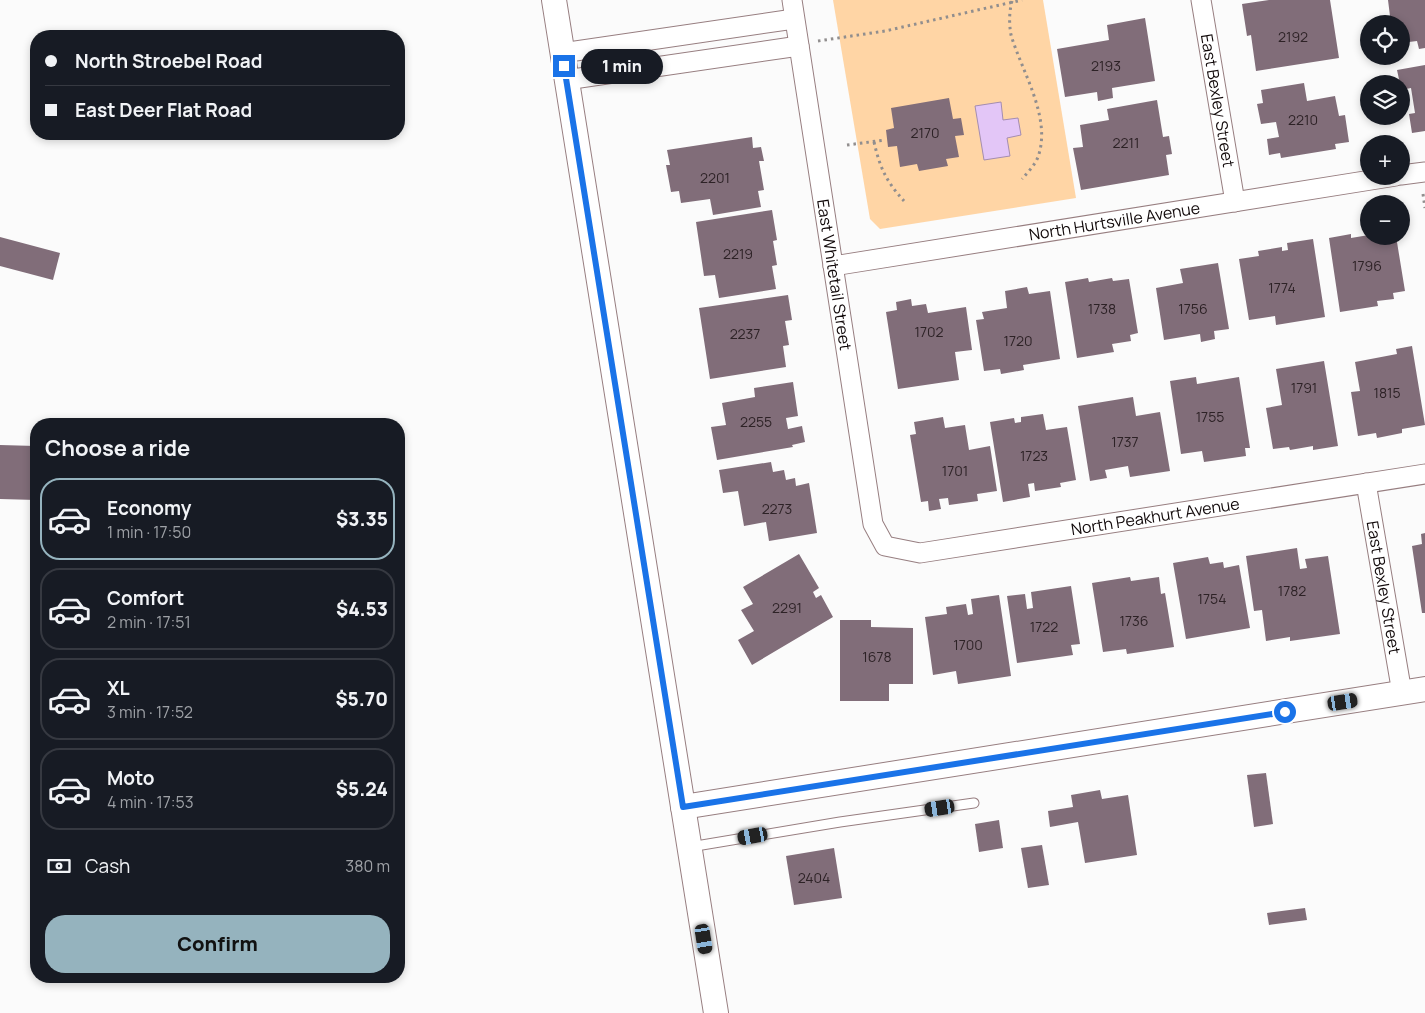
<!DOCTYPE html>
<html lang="en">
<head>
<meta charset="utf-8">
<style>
	body { margin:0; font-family:Manrope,sans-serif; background:#242831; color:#f1f3f6; height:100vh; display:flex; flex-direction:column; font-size:19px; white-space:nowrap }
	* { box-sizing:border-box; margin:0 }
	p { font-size:16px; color:#9ea1a6 }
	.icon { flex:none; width:28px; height:28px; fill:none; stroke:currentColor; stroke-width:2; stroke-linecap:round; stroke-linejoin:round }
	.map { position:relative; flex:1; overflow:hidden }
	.drawer { position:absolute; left:30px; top:418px; width:375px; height:565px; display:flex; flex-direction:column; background:#171b24; border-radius:20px; box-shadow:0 2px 8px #0003 }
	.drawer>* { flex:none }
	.hud { position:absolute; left:30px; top:30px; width:375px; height:110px; border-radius:20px; box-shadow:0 2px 8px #0003; display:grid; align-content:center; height:110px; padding:0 15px; background:#171b24 }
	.fabs { position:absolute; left:1360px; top:15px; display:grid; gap:10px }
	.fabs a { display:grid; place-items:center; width:50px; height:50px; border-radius:50%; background:#171b24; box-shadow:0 2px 8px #0003; font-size:25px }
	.end { position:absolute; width:22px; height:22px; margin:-11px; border:6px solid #1a73e8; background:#fff; box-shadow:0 0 0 2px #fff }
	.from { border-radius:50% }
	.bubble { position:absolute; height:35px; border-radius:18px; background:#171b24; box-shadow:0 2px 8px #0003; font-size:16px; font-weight:800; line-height:35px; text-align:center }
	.car { position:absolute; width:15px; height:30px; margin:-15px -8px; border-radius:6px; box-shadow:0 0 4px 1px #0007; background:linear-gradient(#222 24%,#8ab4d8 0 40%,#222 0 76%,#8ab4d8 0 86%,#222 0) }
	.hud b { display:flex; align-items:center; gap:18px; height:48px; font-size:19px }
	.hud b+b { border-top:1px solid #363941 }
	.hud i { width:12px; height:12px; background:#f1f3f6 }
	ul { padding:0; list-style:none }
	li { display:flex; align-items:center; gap:15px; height:82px; margin:0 10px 8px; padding:0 5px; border:2px solid #363941; border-radius:20px }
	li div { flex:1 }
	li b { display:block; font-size:19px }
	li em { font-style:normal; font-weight:800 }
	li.current { border-color:#95b3be }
	li>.icon { width:45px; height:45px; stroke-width:1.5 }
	h2 { padding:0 15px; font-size:22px; line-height:60px }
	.pay { display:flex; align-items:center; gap:12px; height:55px; padding:0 15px; font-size:19px }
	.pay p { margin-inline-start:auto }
	.cta { display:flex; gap:10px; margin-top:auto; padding:10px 15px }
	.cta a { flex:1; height:58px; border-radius:20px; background:#95b3be; color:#111; font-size:20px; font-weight:800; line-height:58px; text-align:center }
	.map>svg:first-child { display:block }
</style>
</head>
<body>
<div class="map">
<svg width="1425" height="1013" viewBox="0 0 1425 1013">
	<rect width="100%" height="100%" fill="#fbfbfb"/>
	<path fill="#ffd5a5" d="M833 0H1043L1076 198 880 229 870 219Z"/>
	<path fill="#e3c6f7" stroke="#a48db0" d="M1001 102 1003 120 1018 118 1021 135 1007 138 1010 156 984 160 975 106Z"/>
	<g fill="#816d79">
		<path d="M1269 0H1330L1339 58 1256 71 1251 35 1247 36 1242 4Z"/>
		<path d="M1388 0H1425V48L1419 49 1417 41 1401 43V24H1391Z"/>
		<path d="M1145 18 1155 81 1112 88 1113 98 1098 101 1097 92 1065 97 1057 49 1109 40 1107 25Z"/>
		<path d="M1425 65V131L1412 133 1409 114 1415 113 1411 88 1401 90V84H1400L1397 70Z"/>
		<path d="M1304 83 1307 101 1335 96 1339 116 1345 115 1349 142 1335 144 1336 149 1281 158 1280 153 1269 155 1267 139 1279 137 1276 122 1261 124 1257 104 1263 103 1261 90Z"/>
		<path d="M949 98 953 119 961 118 964 135 955 136 959 157 946 159 948 166 919 171 917 164 900 167 897 146 888 147 886 130 894 128 891 108Z"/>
		<path d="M1157 100 1163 137 1169 136 1172 154 1166 155 1169 175 1081 190 1073 148 1083 147 1080 125 1109 120 1107 109Z"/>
		<path d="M752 137 753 148 761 147 764 161H759L764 190 758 191 761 207 713 215 710 199 681 203 679 191 671 192 666 165H670L667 150Z"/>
		<path d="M772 210 777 240 773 241 777 265 772 266 776 289 719 298 715 275 704 276 696 222Z"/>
		<path d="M1351 234V238L1369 235 1396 236 1405 291 1393 293 1394 299 1377 301 1378 306 1340 312 1329 238Z"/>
		<path d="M0 237 60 253 53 280 0 266Z"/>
		<path d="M1313 239 1325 317 1276 325 1275 316 1249 320 1239 259 1259 256 1258 251 1282 247V251L1288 250 1287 243Z"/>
		<path d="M1218 263 1229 329 1214 331 1215 339 1201 342 1200 334 1164 340 1156 288 1183 283 1180 269Z"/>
		<path d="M1088 278 1089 282 1112 278 1113 281 1129 279 1138 333 1130 335 1131 341 1112 344 1114 352 1077 358 1065 282Z"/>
		<path d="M1027 287 1029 294 1050 291 1060 359 1023 365 1024 370 1001 374 1000 369 984 371 976 320 984 319 982 312 1007 308 1005 291Z"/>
		<path d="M788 295 792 320 785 321 789 345 783 346 786 367 710 379 699 308Z"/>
		<path d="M911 299 912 306 926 304 928 313 966 307 972 350 955 352 959 380 898 389 886 312 897 310 896 302Z"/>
		<path d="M1412 346 1425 425 1402 429V433L1377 438 1376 433 1358 436 1351 392 1360 391 1355 362 1397 354 1396 349Z"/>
		<path d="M1324 361 1338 446 1313 450V446L1290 450 1289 447 1273 449 1266 408 1282 405 1276 369Z"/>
		<path d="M1196 377 1197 384 1239 377 1250 448H1245L1246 456 1204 462 1202 451 1181 454 1170 381Z"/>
		<path d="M793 382 798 416 786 418 788 429 802 426 805 442 792 445 793 447 717 460 711 427 726 425 722 403 755 397 754 388Z"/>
		<path d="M1133 397 1136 416 1160 412 1170 471 1130 477 1128 466 1105 470 1107 478 1090 481 1078 406Z"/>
		<path d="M1043 414 1046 430 1067 427 1076 480 1060 483 1061 487 1035 491 1034 483 1028 484 1030 497 1003 502 990 422 1014 418 1015 423 1021 422V417Z"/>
		<path d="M943 417 945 428 965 425 969 450 990 446 997 491 977 494 978 501 949 505 948 498 939 499 941 509 929 511 928 501 921 502 910 435 916 434 914 422Z"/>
		<path d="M0 445 36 446V500L0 499Z"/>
		<path d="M771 462 773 472 784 470 786 480 795 478 796 486 809 483 817 533 769 541 766 522 744 526 738 491 723 493 719 470Z"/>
		<path d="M1425 533V613H1422L1412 546 1422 544 1421 534Z"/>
		<path d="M1297 548 1300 569 1307 568 1305 559 1328 556 1340 634 1290 641V637L1266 641 1262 610 1254 611 1246 556Z"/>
		<path d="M799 554 819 588 813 592 816 598 821 595 833 617 752 665 738 640 754 631 741 610 753 604 743 587Z"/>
		<path d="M1208 557 1210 564 1223 562 1224 568 1239 565 1250 628 1186 639 1173 563Z"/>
		<path d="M1130 577 1131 581 1159 577 1161 594 1165 593 1174 647 1127 654 1126 649 1103 652 1092 583Z"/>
		<path d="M1071 586 1080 644 1071 645 1073 655 1017 663 1007 596 1025 594 1027 609 1033 608 1031 592Z"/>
		<path d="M999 595 1011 676 958 684 956 671 933 675 925 617 947 614 946 607 966 604 968 615 973 614 971 599Z"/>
		<path d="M840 620H871V627L913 628V684H889V701H840Z"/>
		<path d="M1266 773 1273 824 1254 827 1247 775Z"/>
		<path d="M1100 790 1102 799 1128 795 1137 855 1085 863 1078 822 1050 827 1048 811 1073 807 1071 795Z"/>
		<path d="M999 820 1003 848 979 852 975 824Z"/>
		<path d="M1042 845 1049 885 1028 888 1021 848Z"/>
		<path d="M834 848 842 898 794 905 786 856Z"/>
		<path d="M1305 908 1307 920 1269 925 1267 913Z"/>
	</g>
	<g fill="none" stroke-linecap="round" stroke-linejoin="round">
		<g stroke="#977e80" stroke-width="11">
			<path id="service" d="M690 847 840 822 974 803"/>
		</g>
		<g stroke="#977e80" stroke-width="21">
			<g id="minor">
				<path id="s1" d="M792 0 873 524 885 546 920 553 1425 474"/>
				<path id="s2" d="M1201 0 1235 202"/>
				<path d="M562 53 794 19"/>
				<path d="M566 80 799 46"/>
				<path d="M1401 175 1425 172"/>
				<path id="s3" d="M833 266 1396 176"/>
				<path id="s4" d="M1366 483 1402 693"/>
			</g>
		</g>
		<g stroke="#977e80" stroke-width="26">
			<g id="tertiary">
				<path d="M554 0 716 1013"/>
				<path d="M683 807 1425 689"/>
			</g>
		</g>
		<g stroke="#918e8e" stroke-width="3" stroke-dasharray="2.5 4" stroke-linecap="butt">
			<path d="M1012 1C1009 13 1009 23 1011 35 1022 72 1052 118 1038 157 1035 165 1028 172 1022 179"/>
			<path d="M818 41 885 31 1022 0"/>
			<path d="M874 142C880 168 886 181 904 201"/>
			<path d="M847 145 885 140"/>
			<path d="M1423 194 1425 208"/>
		</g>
		<use href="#service" stroke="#fff" stroke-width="9"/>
		<use href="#minor" stroke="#fff" stroke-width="19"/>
		<use href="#tertiary" stroke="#fff" stroke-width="24"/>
	</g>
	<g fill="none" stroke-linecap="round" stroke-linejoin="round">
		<path stroke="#1a73e8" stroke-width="6" d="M564 66 683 807 1285 712"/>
	</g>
	<g text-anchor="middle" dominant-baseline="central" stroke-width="5" stroke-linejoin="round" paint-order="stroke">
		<g font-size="14" fill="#2d2226">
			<text x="1293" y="36">2192</text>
			<text x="1106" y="65">2193</text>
			<text x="1303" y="119">2210</text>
			<text x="925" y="132">2170</text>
			<text x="1126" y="142">2211</text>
			<text x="715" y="177">2201</text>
			<text x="738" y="253">2219</text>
			<text x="1367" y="265">1796</text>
			<text x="1282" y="287">1774</text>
			<text x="1102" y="308">1738</text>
			<text x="1193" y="308">1756</text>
			<text x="929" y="331">1702</text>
			<text x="745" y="333">2237</text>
			<text x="1018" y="340">1720</text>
			<text x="1304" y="387">1791</text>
			<text x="1387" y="392">1815</text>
			<text x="1210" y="416">1755</text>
			<text x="756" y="421">2255</text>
			<text x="1125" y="441">1737</text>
			<text x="1034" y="455">1723</text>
			<text x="955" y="470">1701</text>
			<text x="777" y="508">2273</text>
			<text x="1292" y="590">1782</text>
			<text x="1212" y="598">1754</text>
			<text x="787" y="607">2291</text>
			<text x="1134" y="620">1736</text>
			<text x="1044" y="626">1722</text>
			<text x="968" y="644">1700</text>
			<text x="877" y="656">1678</text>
			<text x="814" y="877">2404</text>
		</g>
		<g font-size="16" fill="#11090a" stroke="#fff">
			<text stroke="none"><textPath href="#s2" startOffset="102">East Bexley Street</textPath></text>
			<text stroke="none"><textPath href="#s3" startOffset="285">North Hurtsville Avenue</textPath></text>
			<text stroke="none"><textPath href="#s1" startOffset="278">East Whitetail Street</textPath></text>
			<text stroke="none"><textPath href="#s1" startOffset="829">North Peakhurt Avenue</textPath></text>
			<text stroke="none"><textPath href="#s4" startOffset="106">East Bexley Street</textPath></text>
		</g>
	</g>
</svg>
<div class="fabs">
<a><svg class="icon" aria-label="locate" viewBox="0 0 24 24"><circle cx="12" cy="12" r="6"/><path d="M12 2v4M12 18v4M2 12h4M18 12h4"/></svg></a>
<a><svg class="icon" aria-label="layers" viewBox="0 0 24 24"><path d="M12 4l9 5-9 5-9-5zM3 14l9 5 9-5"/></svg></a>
<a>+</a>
<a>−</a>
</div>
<i class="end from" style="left:1285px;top:712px"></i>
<i class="end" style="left:564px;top:66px"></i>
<div class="bubble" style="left:581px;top:49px;width:82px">1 min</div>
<i class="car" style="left:1343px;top:702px;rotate:81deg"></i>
<i class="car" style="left:940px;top:808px;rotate:261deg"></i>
<i class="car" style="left:753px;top:836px;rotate:260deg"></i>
<i class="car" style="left:704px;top:939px;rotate:171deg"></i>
<div class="hud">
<b><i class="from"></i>North Stroebel Road</b>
<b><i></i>East Deer Flat Road</b>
</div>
<section class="drawer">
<h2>Choose a ride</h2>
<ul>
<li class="current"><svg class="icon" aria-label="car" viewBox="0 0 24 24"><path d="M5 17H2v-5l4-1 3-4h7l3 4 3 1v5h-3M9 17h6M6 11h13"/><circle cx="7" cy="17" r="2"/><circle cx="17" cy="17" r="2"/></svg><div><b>Economy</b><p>1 min · 17:50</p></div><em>$3.35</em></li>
<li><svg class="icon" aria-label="car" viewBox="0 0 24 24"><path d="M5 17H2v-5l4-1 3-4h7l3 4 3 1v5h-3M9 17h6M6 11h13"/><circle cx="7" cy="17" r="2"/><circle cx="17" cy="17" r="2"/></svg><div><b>Comfort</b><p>2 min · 17:51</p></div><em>$4.53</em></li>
<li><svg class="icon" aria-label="car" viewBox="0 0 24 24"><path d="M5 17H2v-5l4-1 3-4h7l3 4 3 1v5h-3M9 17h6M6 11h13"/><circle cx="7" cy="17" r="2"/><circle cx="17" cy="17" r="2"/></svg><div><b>XL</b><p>3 min · 17:52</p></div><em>$5.70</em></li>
<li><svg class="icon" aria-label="car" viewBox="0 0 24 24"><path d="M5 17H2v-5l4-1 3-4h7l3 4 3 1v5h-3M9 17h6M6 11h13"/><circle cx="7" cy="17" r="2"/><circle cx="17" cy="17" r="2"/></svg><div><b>Moto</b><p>4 min · 17:53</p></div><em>$5.24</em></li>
</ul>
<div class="pay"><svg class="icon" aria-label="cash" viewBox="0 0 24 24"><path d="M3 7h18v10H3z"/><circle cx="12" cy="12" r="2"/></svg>Cash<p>380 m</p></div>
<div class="cta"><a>Confirm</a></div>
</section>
</div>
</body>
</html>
